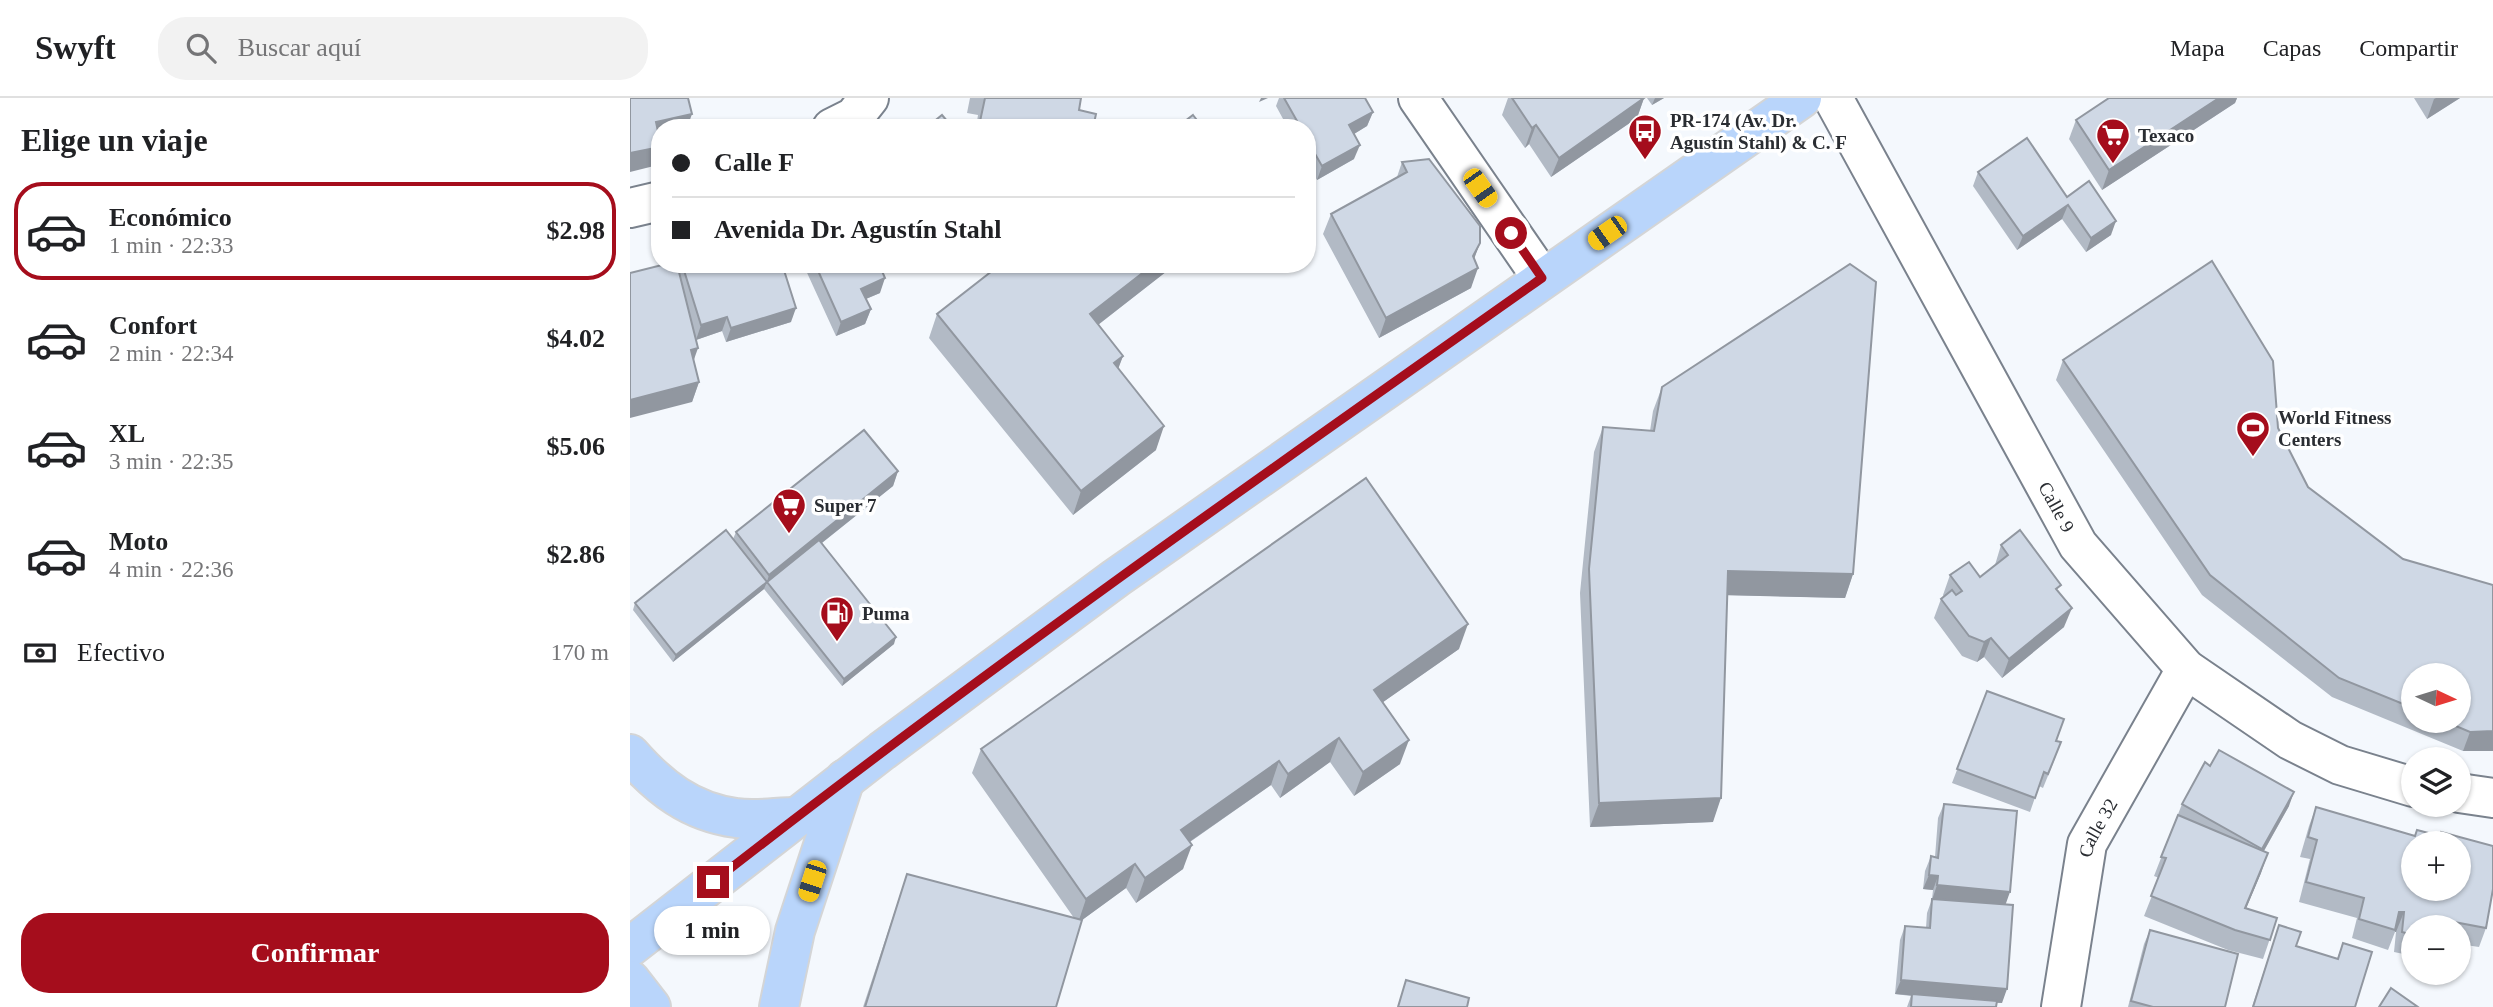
<!DOCTYPE html>
<html lang="es">
<head>
<meta charset="utf-8">
<style>
	body { margin:0; font-family:Georgia,serif; background:#f2f2f2; color:#202124; height:100vh; display:flex; flex-direction:column; font-size:26px; white-space:nowrap }
	* { box-sizing:border-box; margin:0 }
	p { font-size:23px; color:#757577 }
	.icon { flex:none; width:38px; height:38px; fill:none; stroke:currentColor; stroke-width:2; stroke-linecap:round; stroke-linejoin:round }
	.map { position:relative; flex:1; overflow:hidden }
	.details { display:flex; flex-direction:column; background:#fff; width:630px }
	.details>* { flex:none }
	.hud { position:absolute; left:21px; top:21px; width:665px; height:154px; border-radius:28px; box-shadow:0 2px 5px #0004; display:grid; align-content:center; height:154px; padding:0 21px; background:#fff }
	.needle { width:46px; rotate:94deg }
	.fabs { position:absolute; left:1771px; top:565px; display:grid; gap:14px }
	.fabs a { display:grid; place-items:center; width:70px; height:70px; border-radius:50%; background:#fff; box-shadow:0 2px 5px #0004; font-size:35px }
	.end { position:absolute; width:32px; height:32px; margin:-16px; border:9px solid #a50d1c; background:#fff; box-shadow:0 0 0 4px #fff }
	.from { border-radius:50% }
	.bubble { position:absolute; height:49px; border-radius:24px; background:#fff; box-shadow:0 2px 5px #0004; font-size:23px; font-weight:700; line-height:49px; text-align:center }
	.car { position:absolute; width:21px; height:42px; margin:-21px -10px; border-radius:9px; box-shadow:0 0 5px 2px #0007; background:linear-gradient(#f5c518 24%,#345 0 40%,#f5c518 0 76%,#345 0 86%,#f5c518 0) }
	.hud b { display:flex; align-items:center; gap:24px; height:66px; font-size:26px }
	.hud b+b { border-top:2px solid #e0e0e0 }
	.hud i { width:18px; height:18px; background:#202124 }
	ul { padding:0; list-style:none }
	li { display:flex; align-items:center; gap:21px; height:98px; margin:0 14px 10px; padding:0 7px; border:4px solid transparent; border-radius:28px }
	li div { flex:1 }
	li b { display:block; font-size:26px }
	li em { font-style:normal; font-weight:700 }
	li.active { border-color:#a50d1c }
	li>.icon { width:63px; height:63px; stroke-width:1.5 }
	h2 { padding:0 21px; font-size:32px; line-height:84px }
	.pay { display:flex; align-items:center; gap:18px; height:77px; padding:0 21px; font-size:26px }
	.pay p { margin-inline-start:auto }
	.primary-button { display:flex; gap:14px; margin-top:auto; padding:14px 21px }
	.primary-button a { flex:1; height:80px; border-radius:28px; background:#a50d1c; color:#fff; font-size:28px; font-weight:700; line-height:80px; text-align:center }
	header { display:flex; align-items:center; gap:42px; box-sizing:border-box; height:98px; padding:0 35px; background:#fff; border-bottom:2px solid #e0e0e0 }
	header strong { font-size:33px }
	nav { display:flex; gap:38px; margin-inline-start:auto; font-size:24px }
	.search { width:490px; height:63px; background:#f2f2f2; display:flex; align-items:center; gap:18px; box-sizing:border-box; padding:0 24px; border-radius:28px; color:#757577; font-size:26px }
	main { display:flex; flex:1; min-height:0 }
	.map>svg:first-child { display:block }
</style>
</head>
<body>
<header>
<strong>Swyft</strong>
<div class="search"><svg class="icon" aria-label="search" viewBox="0 0 24 24"><circle cx="10" cy="10" r="6"/><path d="M15 15l6 6"/></svg>Buscar aquí</div>
<nav><a>Mapa</a><a>Capas</a><a>Compartir</a></nav>
</header>
<main>
<section class="details">
<h2>Elige un viaje</h2>
<ul>
<li class="active"><svg class="icon" aria-label="car" viewBox="0 0 24 24"><path d="M5 17H2v-5l4-1 3-4h7l3 4 3 1v5h-3M9 17h6M6 11h13"/><circle cx="7" cy="17" r="2"/><circle cx="17" cy="17" r="2"/></svg><div><b>Económico</b><p>1 min · 22:33</p></div><em>$2.98</em></li>
<li><svg class="icon" aria-label="car" viewBox="0 0 24 24"><path d="M5 17H2v-5l4-1 3-4h7l3 4 3 1v5h-3M9 17h6M6 11h13"/><circle cx="7" cy="17" r="2"/><circle cx="17" cy="17" r="2"/></svg><div><b>Confort</b><p>2 min · 22:34</p></div><em>$4.02</em></li>
<li><svg class="icon" aria-label="car" viewBox="0 0 24 24"><path d="M5 17H2v-5l4-1 3-4h7l3 4 3 1v5h-3M9 17h6M6 11h13"/><circle cx="7" cy="17" r="2"/><circle cx="17" cy="17" r="2"/></svg><div><b>XL</b><p>3 min · 22:35</p></div><em>$5.06</em></li>
<li><svg class="icon" aria-label="car" viewBox="0 0 24 24"><path d="M5 17H2v-5l4-1 3-4h7l3 4 3 1v5h-3M9 17h6M6 11h13"/><circle cx="7" cy="17" r="2"/><circle cx="17" cy="17" r="2"/></svg><div><b>Moto</b><p>4 min · 22:36</p></div><em>$2.86</em></li>
</ul>
<div class="pay"><svg class="icon" aria-label="cash" viewBox="0 0 24 24"><path d="M3 7h18v10H3z"/><circle cx="12" cy="12" r="2"/></svg>Efectivo<p>170 m</p></div>
<div class="primary-button"><a>Confirmar</a></div>
</section>
<div class="map">
<svg width="1863" height="909" viewBox="0 0 1863 909">
	<rect width="100%" height="100%" fill="#f4f8fd"/>
	<g fill="none" stroke-linecap="round" stroke-linejoin="round">
		<g stroke="#7a828d" stroke-width="42">
			<g id="street">
				<path d="M788 0 912 180"/>
				<path id="s1" d="M1203 0 1448 447 1556 571 1660 642 1710 667 1783 689"/>
				<path d="M202 30 224 19 239 0"/>
				<path d="M0 110 30 103"/>
				<path d="M1829 695 1863 700"/>
				<path id="s2" d="M1431 909 1457 746 1556 571"/>
			</g>
		</g>
		<g stroke="#d4d5d6" stroke-width="42">
			<g id="highway">
				<path d="M0 656C29 689 60 714 106 720 125 723 147 719 167 719"/>
				<path d="M0 849 252 653 486 480 1172 0"/>
				<path d="M0 882 21 909"/>
				<path d="M149 909 165 833 215 681"/>
			</g>
		</g>
		<use href="#street" stroke="#fff" stroke-width="38"/>
		<use href="#highway" stroke="#b9d5fb" stroke-width="38"/>
	</g>
	<g fill="#b2bac5" fill-rule="evenodd">
		<path d="M340 0H451L449 12 463 30H346L348 17 337 15Z"/>
		<path d="M649 0H735L743 14 737 28 724 36V61L687 82 677 65V30H658L646 8Z"/>
		<path d="M878 0H1014L1007 20 921 79 899 46 895 50 872 17Z"/>
		<path d="M1017 0H1034L1022 7Z"/>
		<path d="M1479 0H1607L1605 5 1472 92 1439 41 1446 22Z"/>
		<path d="M1784 0H1830L1797 21Z"/>
		<path d="M772 64 850 145 844 160 841 190 749 240 693 136 701 116 767 79Z"/>
		<path d="M1348 74 1437 99 1481 137 1456 154 1432 121 1387 152 1343 88Z"/>
		<path d="M48 166H152L161 224 96 244 92 233 66 242 64 263 69 284 62 304Z"/>
		<path d="M173 166H249L250 195 236 201 241 211 235 226 206 238Z"/>
		<path d="M371 166H546L468 227 493 258 488 270 526 352 443 417 299 240 307 216Z"/>
		<path d="M1433 262 1648 330 1678 389 1773 461 1863 487V653H1833L1702 599 1572 497 1426 282ZM1783 578 1829 623H1783Z"/>
		<path d="M1032 289 1223 476 1215 500 1097 497 1083 724 960 729 950 495 964 354 973 329 1020 333 1023 313Z"/>
		<path d="M268 373 263 388 192 445 264 546 212 588 134 491 43 564 3 512 5 505 103 441 106 434Z"/>
		<path d="M1371 447 1429 494 1434 529 1372 580 1354 559 1347 564 1332 558 1304 520 1311 501 1314 499 1313 497 1320 477 1350 479 1365 467Z"/>
		<path d="M829 551 753 604 770 666 724 698 700 664 650 700 641 687 560 744 553 771 506 805 496 790 452 822 426 909H233L277 776 444 820 342 675 351 651Z"/>
		<path d="M1357 593 1426 658 1413 690 1409 688 1400 714 1322 685Z"/>
		<path d="M1314 706 1376 806 1372 905H1367L1366 909H1277L1281 898 1265 896 1270 842 1275 828 1296 830 1297 815 1302 801 1303 792 1293 791 1295 773 1301 758 1305 759 1308 720Z"/>
		<path d="M1552 706 1659 708 1634 753 1631 775 1616 810 1647 820 1633 861 1598 852 1514 818 1529 780 1524 778Z"/>
		<path d="M1686 709 1784 738 1787 732 1856 830 1849 849 1829 846V830H1783V858L1764 854 1766 834H1765L1758 852 1722 840 1727 820 1669 804 1680 761 1670 759 1679 728Z"/>
		<path d="M1649 827 1666 848 1707 861 1713 845 1725 909H1622Z"/>
		<path d="M1520 832 1595 909H1498L1514 846Z"/>
	</g>
	<g fill="#9197a0">
		<path d="M631 0H638L629 4Z"/>
		<path d="M1014 0 1007 20 921 79 929 60Z"/>
		<path d="M1025 0H1034L1022 7Z"/>
		<path d="M1589 0H1607L1605 5 1472 92 1479 72Z"/>
		<path d="M1806 0H1830L1797 21 1804 1Z"/>
		<path d="M743 14 737 28 714 42 719 27Z"/>
		<path d="M62 16 57 30H30V42L26 24Z"/>
		<path d="M906 27 899 46 895 50 902 30Z"/>
		<path d="M730 47 724 61 687 82 692 68Z"/>
		<path d="M30 49V52L24 68 0 74V55Z"/>
		<path d="M1438 107 1432 121 1387 152 1393 138Z"/>
		<path d="M1486 123 1481 137 1456 154 1461 140Z"/>
		<path d="M850 145 843 164 848 170 841 190 749 240 756 220 843 158Z"/>
		<path d="M524 166H546L451 240 460 216Z"/>
		<path d="M255 180 250 195 226 205 231 191Z"/>
		<path d="M166 210 161 224 96 244 101 230Z"/>
		<path d="M241 211 235 226 206 238 211 224Z"/>
		<path d="M97 219 92 233 66 242 71 227Z"/>
		<path d="M68 250 61 270V252Z"/>
		<path d="M493 258 484 282V265Z"/>
		<path d="M69 284 62 304 0 320V302Z"/>
		<path d="M534 328 526 352 443 417 451 393Z"/>
		<path d="M268 373 263 388 139 487 137 484 134 491 43 564 46 557 137 484 139 477Z"/>
		<path d="M1098 473 1223 476 1215 500 1089 497Z"/>
		<path d="M1442 510 1434 529 1372 580 1379 561Z"/>
		<path d="M838 526 829 551 736 616 744 592Z"/>
		<path d="M266 539 264 546 212 588 214 581Z"/>
		<path d="M1361 540 1354 559 1347 564 1354 544Z"/>
		<path d="M1863 633V653H1833L1840 634Z"/>
		<path d="M709 640 700 664 650 700 658 676Z"/>
		<path d="M779 642 770 666 724 698 733 674Z"/>
		<path d="M649 663 641 687 542 756 551 732Z"/>
		<path d="M1664 694 1659 708 1627 765 1632 751Z"/>
		<path d="M1091 700 1083 724 960 729 969 705Z"/>
		<path d="M562 747 553 771 506 805 515 780Z"/>
		<path d="M1638 755 1631 775 1608 830 1615 810Z"/>
		<path d="M505 766 496 790 448 825 456 801Z"/>
		<path d="M1299 777 1308 778 1303 792 1293 791Z"/>
		<path d="M1307 787 1380 794 1375 808 1302 802Z"/>
		<path d="M1769 814H1774L1766 834H1765Z"/>
		<path d="M1271 882 1377 891 1372 905 1265 896Z"/>
	</g>
	<g fill="#cfd8e5" stroke="#9197a0" stroke-width="2" fill-rule="evenodd">
		<path d="M0 0H58L62 16 26 24 30 43V49L0 55Z"/>
		<path d="M355 0H451L449 12 466 16 463 30H411L389 25 388 30H353L349 28Z"/>
		<path d="M654 0H735L743 14 719 27 730 47 692 68 677 42V30H671Z"/>
		<path d="M882 0H1014L929 60 906 27 902 30Z"/>
		<path d="M1479 0H1589L1479 72 1446 22Z"/>
		<path d="M312 17 323 30H296Z"/>
		<path d="M563 17 573 30H546Z"/>
		<path d="M1397 40 1437 99 1459 83 1486 123 1461 140 1438 107 1393 138 1348 74Z"/>
		<path d="M799 61 850 128V145L843 158 848 170 756 220 701 116 777 74 772 64Z"/>
		<path d="M1582 163 1643 263 1648 330 1678 389 1773 461 1863 487V633L1840 634 1814 623H1829V578H1783V610L1709 580 1580 477 1433 262Z"/>
		<path d="M36 166H47L68 250 61 252 69 284 0 302V175Z"/>
		<path d="M52 166H152L166 210 101 230 97 219 71 227Z"/>
		<path d="M185 166H249L255 180 231 191 241 211 211 224Z"/>
		<path d="M371 166H524L460 216 493 258 484 265 534 328 451 393 307 216Z"/>
		<path d="M1220 166 1246 184 1223 476 1098 473 1091 700 969 705 959 471 973 329 1024 333 1032 289Z"/>
		<path d="M234 332 268 373 139 477 106 434Z"/>
		<path d="M736 380 838 526 744 592 779 642 733 674 709 640 658 676 649 663 551 732 562 747 515 780 505 766 456 801 351 651Z"/>
		<path d="M96 432 137 484 46 557 5 505Z"/>
		<path d="M1390 432 1431 487 1426 491 1442 510 1379 561 1361 540 1354 544 1339 538 1311 501 1322 492 1326 497 1332 493 1320 477 1339 464 1350 479 1378 457 1371 447Z"/>
		<path d="M189 442 266 539 214 581 137 484Z"/>
		<path d="M1357 593 1434 621 1426 643 1431 644 1418 676 1414 674 1405 700 1327 671Z"/>
		<path d="M1589 652 1664 694 1632 751 1552 706 1575 664 1580 668Z"/>
		<path d="M1314 706 1387 713 1380 794 1307 787 1308 778 1299 777 1301 758 1308 760Z"/>
		<path d="M1686 709 1785 738 1787 732 1810 738 1811 734 1863 748V791L1856 830 1824 824 1823 830H1783V837L1772 834 1774 814H1769L1765 832 1729 821 1734 800 1676 784 1687 742 1678 739ZM1783 746H1829V791H1783Z"/>
		<path d="M1548 717 1638 755 1615 810 1647 820 1640 842 1605 832 1521 798 1536 760 1531 759Z"/>
		<path d="M277 776 452 822 426 909H235Z"/>
		<path d="M1302 801 1383 807 1377 891 1271 882 1275 828 1300 830Z"/>
		<path d="M1649 827 1671 834 1666 848 1708 861 1713 845 1742 854 1725 909H1623Z"/>
		<path d="M1520 832 1608 856 1595 909H1523L1501 903Z"/>
		<path d="M776 882 839 900 837 909H768Z"/>
		<path d="M1761 890 1788 909H1749Z"/>
		<path d="M1282 896 1367 903 1366 909H1281Z"/>
	</g>
	<g fill="none" stroke-linecap="round" stroke-linejoin="round">
		<path stroke="#a50d1c" stroke-width="9" d="M83 784C353 573 632 377 912 180L881 135"/>
	</g>
	<defs>
		<g id="bus-pin" transform="scale(1.75)"><path d="M0 17L-7.5 6A9.5 9.5 0 1 1 7.5 6Z" fill="#a50d1c" stroke="#fff"/><path d="M-5-6H5V4H4V6H2V4H-2V6H-4V4H-5ZM-3.5-4V0h7V-4ZM-3.5 1.2v1.5H-2V1.2ZM2 1.2v1.5H3.5V1.2Z" fill="#fff"/></g>
		<g id="supermarket-pin" transform="scale(1.75)"><path d="M0 17L-7.5 6A9.5 9.5 0 1 1 7.5 6Z" fill="#a50d1c" stroke="#fff"/><path d="M-6-5.5h2.5l.6 2H6L4.5 2H-2.5L-4.4-4H-6ZM-1.5 3.2a1.3 1.3 0 1 0 .1 0ZM3 3.2a1.3 1.3 0 1 0 .1 0Z" fill="#fff"/></g>
		<g id="stadium-pin" transform="scale(1.75)"><path d="M0 17L-7.5 6A9.5 9.5 0 1 1 7.5 6Z" fill="#a50d1c" stroke="#fff"/><path d="M0-5a6.5 5 0 1 0 0 10a6.5 5 0 1 0 0-10ZM-3.5-1.8h7v3.6h-7Z" fill="#fff"/></g>
		<g id="fuel-pin" transform="scale(1.75)"><path d="M0 17L-7.5 6A9.5 9.5 0 1 1 7.5 6Z" fill="#a50d1c" stroke="#fff"/><path d="M-5.5-6h7V0h2V4h1.3V-2.5L3-4.5l.8-.8L6-3V5H2.5V1h-1V6h-7ZM-4.2-4.7v3.2H.2V-4.7Z" fill="#fff"/></g>
	</defs>
	<g fill-rule="evenodd">
		<use href="#bus-pin" x="1015" y="33"/>
		<use href="#supermarket-pin" x="1483" y="37"/>
		<use href="#stadium-pin" x="1623" y="330"/>
		<use href="#supermarket-pin" x="159" y="407"/>
		<use href="#fuel-pin" x="207" y="515"/>
	</g>
	<g text-anchor="middle" dominant-baseline="central" stroke-width="7" stroke-linejoin="round" paint-order="stroke">
		<g font-size="19" font-weight="bold" fill="#2a2d32" stroke="#fff" text-anchor="start">
			<text x="1040" y="22">PR-174 (Av. Dr.<tspan x="1040" dy="22">Agustín Stahl) &amp; C. F</tspan></text>
			<text x="1508" y="37">Texaco</text>
			<text x="1648" y="319">World Fitness<tspan x="1648" dy="22">Centers</tspan></text>
			<text x="184" y="407">Super 7</text>
			<text x="232" y="515">Puma</text>
		</g>
		<g font-size="19" fill="#2a2d32" stroke="#fff">
			<text stroke="none"><textPath href="#s1" startOffset="466">Calle 9</textPath></text>
			<text stroke="none"><textPath href="#s2" startOffset="184">Calle 32</textPath></text>
		</g>
	</g>
</svg>
<div class="fabs">
<a><svg class="needle" viewBox="-14 -14 28 28"><path d="M0-13l5 13h-10z" fill="#e53935"/><path d="M0 13l5-13h-10z" fill="#757577"/></svg></a>
<a><svg class="icon" aria-label="layers" viewBox="0 0 24 24"><path d="M12 4l9 5-9 5-9-5zM3 14l9 5 9-5"/></svg></a>
<a>+</a>
<a>−</a>
</div>
<i class="end from" style="left:881px;top:135px"></i>
<i class="end" style="left:83px;top:784px"></i>
<div class="bubble" style="left:24px;top:808px;width:116px">1 min</div>
<i class="car" style="left:850px;top:90px;rotate:145deg"></i>
<i class="car" style="left:977px;top:135px;rotate:235deg"></i>
<i class="car" style="left:182px;top:783px;rotate:198deg"></i>
<div class="hud">
<b><i class="from"></i>Calle F</b>
<b><i></i>Avenida Dr. Agustín Stahl</b>
</div>
</div>
</main>
</body>
</html>
